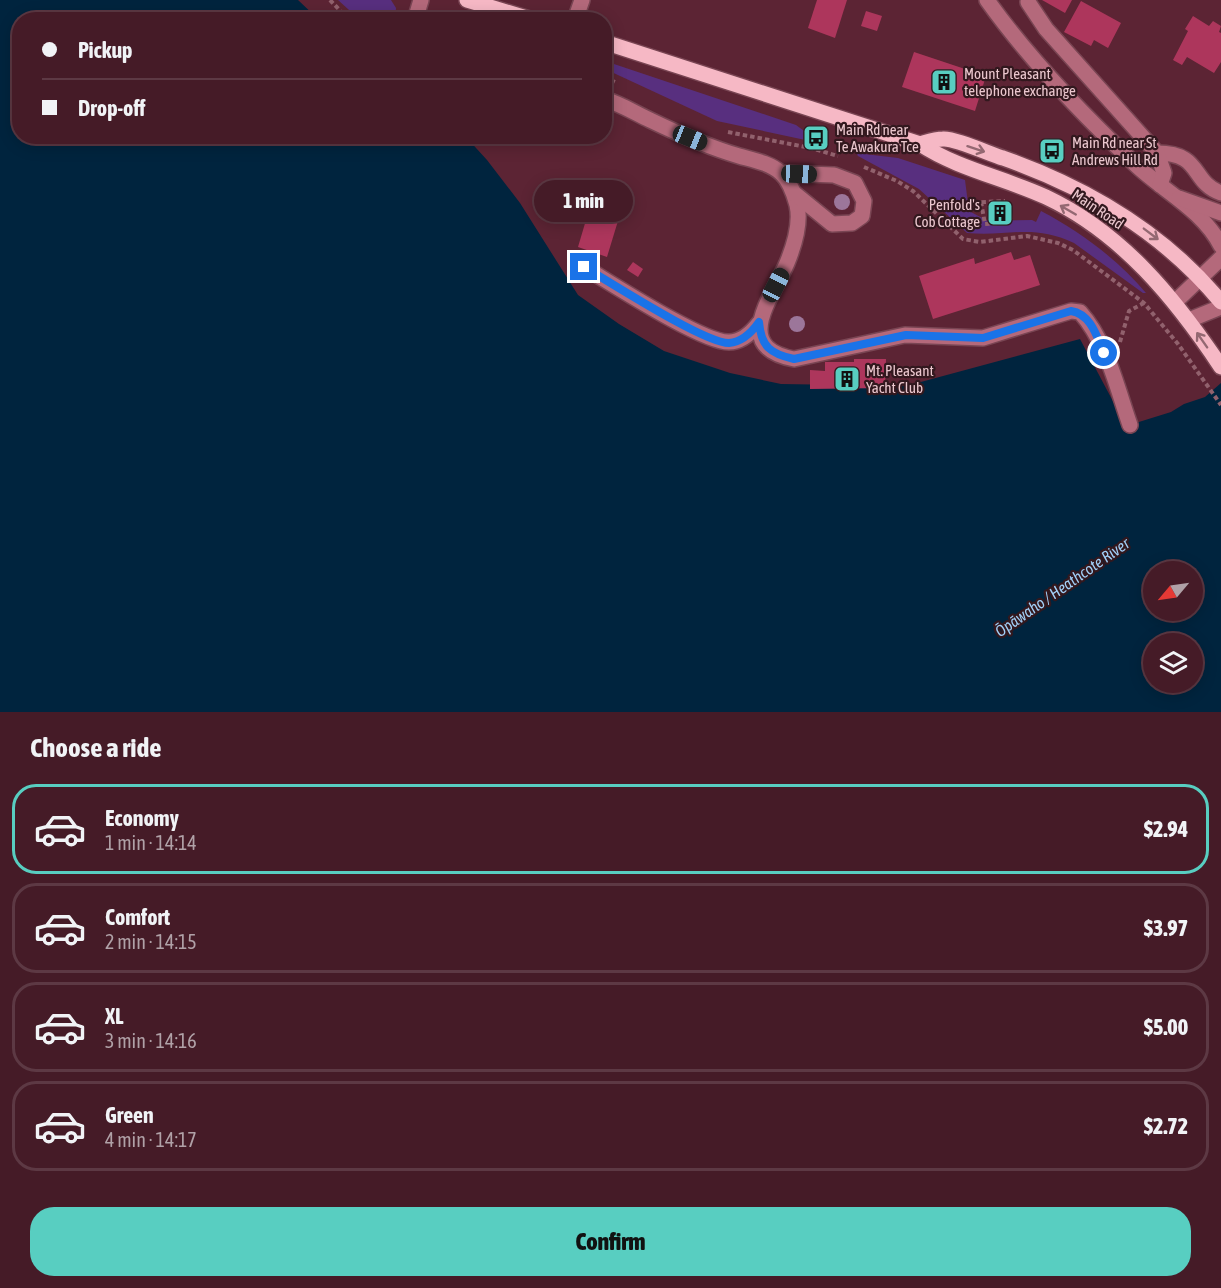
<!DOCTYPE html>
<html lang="en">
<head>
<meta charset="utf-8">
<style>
	body { margin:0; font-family:"Asap Condensed",sans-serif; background:#4c242f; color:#f1f3f6; height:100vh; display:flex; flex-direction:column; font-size:22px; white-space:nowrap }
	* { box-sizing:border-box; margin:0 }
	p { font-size:20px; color:#b0a1a7 }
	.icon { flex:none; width:33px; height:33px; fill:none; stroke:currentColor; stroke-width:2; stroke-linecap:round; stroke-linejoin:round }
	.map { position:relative; height:712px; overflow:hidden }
	.panel { display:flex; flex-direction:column; background:#451b27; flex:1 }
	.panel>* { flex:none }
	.hud { position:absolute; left:12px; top:12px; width:600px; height:132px; border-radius:24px; box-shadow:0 3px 15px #0003,0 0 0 2px #5d3944; display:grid; align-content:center; height:132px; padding:0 30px; background:#451b27 }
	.needle { width:39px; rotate:241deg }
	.buttons { position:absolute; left:1143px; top:561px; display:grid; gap:12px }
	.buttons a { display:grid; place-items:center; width:60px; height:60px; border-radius:50%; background:#451b27; box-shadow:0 3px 15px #0003,0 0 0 2px #5d3944; font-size:30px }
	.end { position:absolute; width:27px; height:27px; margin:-14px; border:8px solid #1a73e8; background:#fff; box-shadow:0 0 0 3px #fff }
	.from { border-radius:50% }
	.bubble { position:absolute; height:42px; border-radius:21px; background:#451b27; box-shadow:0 3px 15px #0003,0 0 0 2px #5d3944; font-size:20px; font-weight:800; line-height:42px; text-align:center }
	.car { position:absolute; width:18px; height:36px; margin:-18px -9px; border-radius:8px; box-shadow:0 0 4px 2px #0007; background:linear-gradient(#222 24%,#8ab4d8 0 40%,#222 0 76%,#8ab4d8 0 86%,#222 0) }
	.hud b { display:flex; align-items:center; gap:21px; height:57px; font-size:22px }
	.hud b+b { border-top:2px solid #5d3944 }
	.hud i { width:15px; height:15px; background:#f1f3f6 }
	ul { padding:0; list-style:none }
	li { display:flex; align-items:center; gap:18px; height:90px; margin:0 12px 9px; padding:0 18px; border:3px solid #5d3944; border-radius:24px }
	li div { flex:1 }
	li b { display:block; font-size:22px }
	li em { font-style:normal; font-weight:800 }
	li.current { border-color:#58cec1 }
	li>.icon { width:54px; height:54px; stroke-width:1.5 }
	h2 { padding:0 30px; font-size:27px; line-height:72px }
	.button { display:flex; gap:12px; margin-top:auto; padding:12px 30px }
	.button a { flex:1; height:69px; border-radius:24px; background:#58cec1; color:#111; font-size:24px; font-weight:800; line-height:69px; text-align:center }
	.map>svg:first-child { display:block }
</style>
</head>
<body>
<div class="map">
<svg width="1221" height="712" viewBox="0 0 1221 712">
	<rect width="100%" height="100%" fill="#5c2434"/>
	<g fill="#582f7f">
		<path d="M338 0H391L396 8 395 19H359Z"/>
		<path d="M605 61 796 125 815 139 810 141 717 121 605 69Z"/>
		<path d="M856 153 898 158 965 180 969 211 988 221 1032 220 1036 222 1041 211C1081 232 1117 259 1146 293H1143L1074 243C1032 223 1009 237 967 233L919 189 858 156Z"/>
	</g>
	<path fill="#00243e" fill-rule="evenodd" d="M0 0H298L318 19 20 20V136L466 137 487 160 520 203 578 295 619 324 664 351 730 373 781 384 906 386 1080 339 1126 426 1171 412 1184 404 1205 397 1221 383V712H0ZM1154 572H1192V610H1154ZM1154 644H1192V682H1154Z"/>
	<g fill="#ad365c">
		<path d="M817 0H847L835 38 808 28Z"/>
		<path d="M1042 0H1072L1065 13Z"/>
		<path d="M1081 1 1121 23 1108 48 1094 40 1091 46 1064 32Z"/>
		<path d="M866 11 882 16 877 31 861 26Z"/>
		<path d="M1193 16 1209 26 1213 21 1221 26 1219 32 1221 33V62L1214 73 1187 57 1182 65 1173 60 1188 31 1185 29Z"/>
		<path d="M914 52 986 76 975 111 902 87Z"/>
		<path d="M598 203 621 211 607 257 578 247 586 220 592 222Z"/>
		<path d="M1011 204 1013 219 988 222 987 206Z"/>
		<path d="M1011 252 1014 260 1030 255 1040 285 933 319 919 276 974 258 975 264Z"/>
		<path d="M633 262 643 269 638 277 627 270Z"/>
		<path d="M854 359H886L885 388 810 389V370L825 371V362H854Z"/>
	</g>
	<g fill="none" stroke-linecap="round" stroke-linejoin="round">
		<g stroke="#794553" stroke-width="18">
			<g id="minor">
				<path d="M987 0C1029 59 1082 114 1135 164 1163 191 1203 210 1221 246"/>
				<path d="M1028 2 1046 29 1157 153C1203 153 1190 182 1221 193"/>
				<path d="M415 20 421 0"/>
				<path d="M575 20 582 0"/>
				<path d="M604 99C621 104 635 113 650 120 679 134 708 147 739 156 753 160 770 163 781 173 790 181 794 194 797 205 801 223 794 246 787 263 772 298 731 347 794 359L905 335 983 338 1071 311 1080 312C1107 342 1117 388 1130 425"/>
				<path d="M1157 153 1164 173 1160 185"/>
				<path d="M781 173 834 175 855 183 864 201 862 216 852 223 832 224 794 193"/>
				<path d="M1179 198 1221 213"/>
				<path d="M584 267C611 283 703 343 729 342 742 342 752 332 759 323"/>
				<path d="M1175 302 1221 258"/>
				<path d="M1189 320 1221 307"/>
			</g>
		</g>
		<g stroke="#794553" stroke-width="18">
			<g id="major">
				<path d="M467 0 533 20"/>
				<path d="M604 42 920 144C958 169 1005 178 1046 197 1122 233 1175 298 1221 367"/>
				<path d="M920 144C927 142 935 139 943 139 954 138 990 154 1003 158 1088 188 1163 232 1221 302"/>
			</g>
		</g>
		<g stroke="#91616d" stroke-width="4" stroke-dasharray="4.5 3" stroke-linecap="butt">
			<path d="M330 0 349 20"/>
			<path d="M604 77 617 83"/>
			<path d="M728 132 811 148 838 156"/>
			<path d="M864 167 897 181 913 191 963 239 980 242 1027 236 1058 243 1073 250 1144 303 1178 344 1221 405"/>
			<path d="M981 202 985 224 1005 223"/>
			<path d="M929 205 1005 201"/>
			<path d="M1120 342 1129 311 1144 303"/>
		</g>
		<use href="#minor" stroke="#b4697b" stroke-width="15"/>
		<use href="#major" stroke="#f6b8c5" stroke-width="15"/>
	</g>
	<g fill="#9c769a">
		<circle cx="842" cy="202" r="8"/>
		<circle cx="797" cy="324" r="8"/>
	</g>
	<defs><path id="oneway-shaft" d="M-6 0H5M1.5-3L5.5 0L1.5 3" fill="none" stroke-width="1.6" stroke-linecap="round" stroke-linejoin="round" transform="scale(1.5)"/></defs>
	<g stroke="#946872">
		<use href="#oneway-shaft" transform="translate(976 149) rotate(18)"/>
		<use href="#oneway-shaft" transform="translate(1068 210) rotate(-150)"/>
		<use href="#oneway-shaft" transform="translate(1151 234) rotate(37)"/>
		<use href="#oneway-shaft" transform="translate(1202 340) rotate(-125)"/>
	</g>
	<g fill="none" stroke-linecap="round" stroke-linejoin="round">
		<path stroke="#1a73e8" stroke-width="8" d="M584 267C610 282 704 343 729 343 742 342 752 332 759 322 761 347 771 354 794 359L906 335 983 338 1071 311C1091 314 1097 337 1104 353"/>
	</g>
	<defs>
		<g id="building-square" transform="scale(1.35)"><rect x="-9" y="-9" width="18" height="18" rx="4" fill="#58cec1" stroke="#32181e"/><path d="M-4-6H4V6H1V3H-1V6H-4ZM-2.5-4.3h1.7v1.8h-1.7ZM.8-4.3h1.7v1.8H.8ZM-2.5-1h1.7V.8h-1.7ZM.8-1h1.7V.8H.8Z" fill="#111"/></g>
		<g id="bus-square" transform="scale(1.35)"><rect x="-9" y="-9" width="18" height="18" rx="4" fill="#58cec1" stroke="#32181e"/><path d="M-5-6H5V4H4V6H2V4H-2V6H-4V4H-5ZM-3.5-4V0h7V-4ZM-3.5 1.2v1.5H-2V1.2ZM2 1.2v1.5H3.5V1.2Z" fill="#111"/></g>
	</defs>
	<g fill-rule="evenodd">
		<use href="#building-square" x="944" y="82"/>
		<use href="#bus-square" x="816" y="138"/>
		<use href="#bus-square" x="1052" y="151"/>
		<use href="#building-square" x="1000" y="213"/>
		<use href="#building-square" x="847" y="379"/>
	</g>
	<g text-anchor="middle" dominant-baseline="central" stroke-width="4.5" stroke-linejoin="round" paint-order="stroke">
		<g font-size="15" fill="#ebc7ce" stroke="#32181e" text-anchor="start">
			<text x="964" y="73">Mount Pleasant<tspan x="964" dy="17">telephone exchange</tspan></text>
			<text x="836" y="129">Main Rd near<tspan x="836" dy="17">Te Awakura Tce</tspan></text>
			<text x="1072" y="142">Main Rd near St<tspan x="1072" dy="17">Andrews Hill Rd</tspan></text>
			<text x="980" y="204" text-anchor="end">Penfold's<tspan x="980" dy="17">Cob Cottage</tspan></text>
			<text x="866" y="370">Mt. Pleasant<tspan x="866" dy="17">Yacht Club</tspan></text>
		</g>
		<g font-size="15" fill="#ebc7ce" stroke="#32181e">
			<text transform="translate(1098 209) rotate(34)">Main Road</text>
		</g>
		<g font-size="16" font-style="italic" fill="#a2d0f8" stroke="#32181e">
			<text transform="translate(1062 587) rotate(-35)">Ōpāwaho / Heathcote River</text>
		</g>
	</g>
</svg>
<div class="buttons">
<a><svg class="needle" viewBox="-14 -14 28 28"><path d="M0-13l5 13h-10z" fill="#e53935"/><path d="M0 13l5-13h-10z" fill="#b0a1a7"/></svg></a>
<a><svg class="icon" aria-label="layers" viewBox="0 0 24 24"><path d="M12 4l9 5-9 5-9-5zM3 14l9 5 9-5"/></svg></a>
</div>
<i class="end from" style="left:1104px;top:353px"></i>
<i class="end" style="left:584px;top:267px"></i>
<div class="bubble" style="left:534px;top:180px;width:99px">1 min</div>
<i class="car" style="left:690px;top:138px;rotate:112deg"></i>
<i class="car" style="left:799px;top:174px;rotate:92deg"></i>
<i class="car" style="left:776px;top:285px;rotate:27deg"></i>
<div class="hud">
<b><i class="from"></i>Pickup</b>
<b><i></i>Drop-off</b>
</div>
</div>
<section class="panel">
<h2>Choose a ride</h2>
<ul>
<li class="current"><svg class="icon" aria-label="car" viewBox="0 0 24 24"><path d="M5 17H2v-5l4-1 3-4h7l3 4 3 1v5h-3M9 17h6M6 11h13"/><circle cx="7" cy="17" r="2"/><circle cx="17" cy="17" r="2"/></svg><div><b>Economy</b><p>1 min · 14:14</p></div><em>$2.94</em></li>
<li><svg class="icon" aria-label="car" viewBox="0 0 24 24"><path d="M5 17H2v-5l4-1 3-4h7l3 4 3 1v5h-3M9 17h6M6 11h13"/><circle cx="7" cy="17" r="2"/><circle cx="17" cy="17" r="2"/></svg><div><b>Comfort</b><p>2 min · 14:15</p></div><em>$3.97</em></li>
<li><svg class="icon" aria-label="car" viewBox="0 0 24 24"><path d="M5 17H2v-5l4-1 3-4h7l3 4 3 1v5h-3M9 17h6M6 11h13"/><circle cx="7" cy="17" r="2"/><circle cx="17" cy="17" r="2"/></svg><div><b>XL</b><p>3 min · 14:16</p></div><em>$5.00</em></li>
<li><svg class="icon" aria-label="car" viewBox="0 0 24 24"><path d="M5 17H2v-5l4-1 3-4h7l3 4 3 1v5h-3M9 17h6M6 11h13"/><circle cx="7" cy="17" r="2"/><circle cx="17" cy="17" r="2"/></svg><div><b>Green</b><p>4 min · 14:17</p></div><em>$2.72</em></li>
</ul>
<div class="button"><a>Confirm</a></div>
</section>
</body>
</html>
